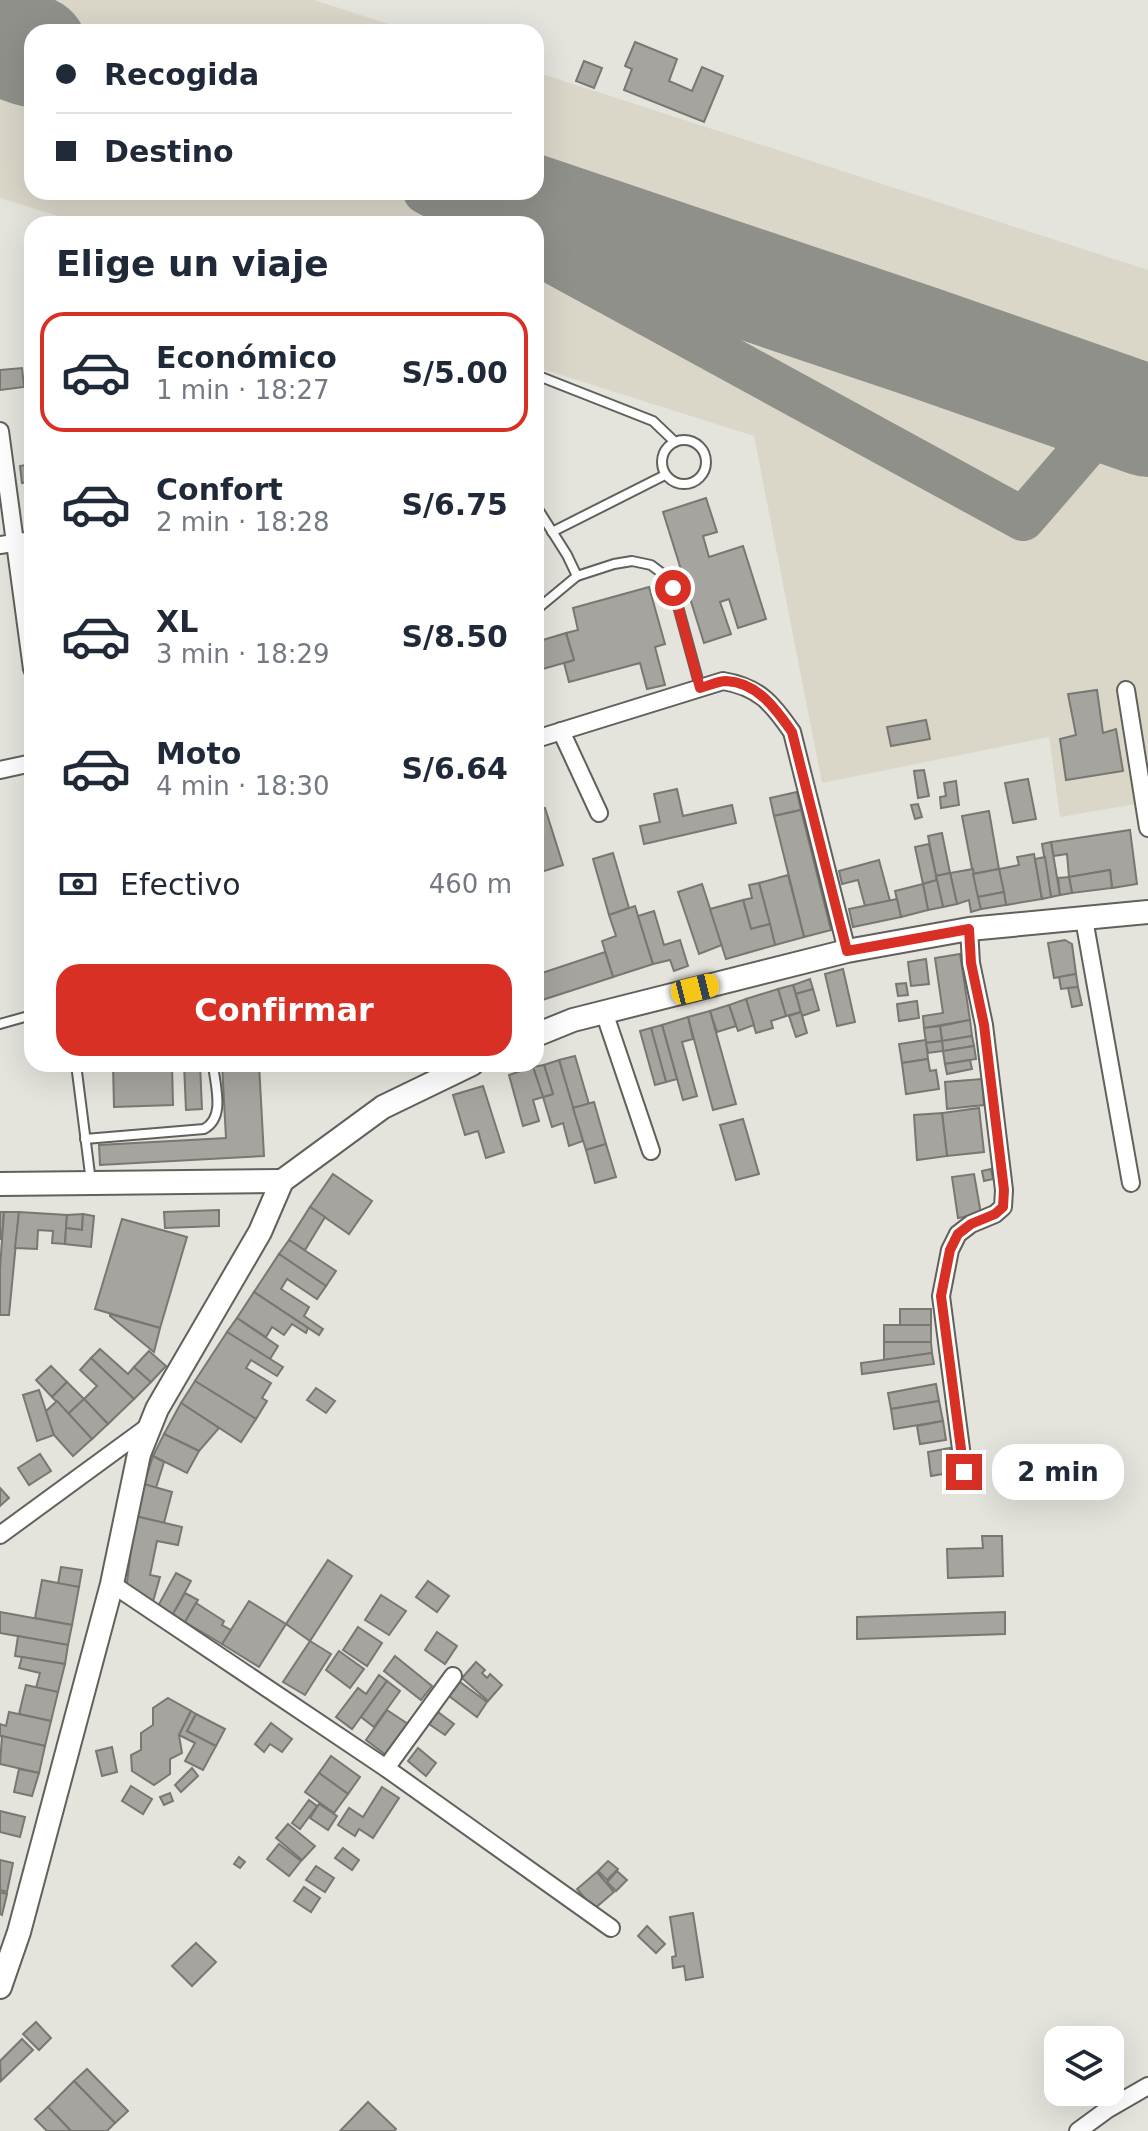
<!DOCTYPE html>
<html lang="es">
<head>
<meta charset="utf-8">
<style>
	body { margin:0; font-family:"DejaVu Sans",sans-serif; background:#f2f2f3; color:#1f2937; height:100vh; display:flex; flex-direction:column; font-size:30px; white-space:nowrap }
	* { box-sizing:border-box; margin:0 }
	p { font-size:26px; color:#747a83 }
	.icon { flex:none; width:44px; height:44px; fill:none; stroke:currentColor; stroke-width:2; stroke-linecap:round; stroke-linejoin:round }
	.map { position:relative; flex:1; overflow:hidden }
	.drawer { position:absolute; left:24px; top:216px; width:520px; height:856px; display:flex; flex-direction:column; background:#fff; border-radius:24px; box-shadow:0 8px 32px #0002 }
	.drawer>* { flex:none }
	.hud { position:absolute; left:24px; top:24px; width:520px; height:176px; border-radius:24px; box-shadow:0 8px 32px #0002; display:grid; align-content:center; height:176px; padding:0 32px; background:#fff }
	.tools { position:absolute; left:1044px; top:2026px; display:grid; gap:16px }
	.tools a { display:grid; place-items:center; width:80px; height:80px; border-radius:16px; background:#fff; box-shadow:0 8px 32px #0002; font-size:40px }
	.end { position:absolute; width:36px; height:36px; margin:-18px; border:10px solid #d93025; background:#fff; box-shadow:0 0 0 4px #fff }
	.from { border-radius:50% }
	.bubble { position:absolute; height:56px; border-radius:24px; background:#fff; box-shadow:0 8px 32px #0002; font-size:26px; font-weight:600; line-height:56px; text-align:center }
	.car { position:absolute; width:24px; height:48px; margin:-24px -12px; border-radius:10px; box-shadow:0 0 6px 2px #0007; background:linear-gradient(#f5c518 24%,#345 0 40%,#f5c518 0 76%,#345 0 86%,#f5c518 0) }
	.hud b { display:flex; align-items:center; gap:28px; height:76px; font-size:30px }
	.hud b+b { border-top:2px solid #e0e1e3 }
	.hud i { width:20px; height:20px; background:#1f2937 }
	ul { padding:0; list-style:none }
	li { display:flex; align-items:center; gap:24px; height:120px; margin:0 16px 12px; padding:0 16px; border:4px solid transparent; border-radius:24px }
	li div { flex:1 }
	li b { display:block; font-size:30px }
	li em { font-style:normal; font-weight:600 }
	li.current { border-color:#d93025 }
	li>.icon { width:72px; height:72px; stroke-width:1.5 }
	h2 { padding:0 32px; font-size:36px; line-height:96px }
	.pay { display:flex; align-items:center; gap:20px; height:88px; padding:0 32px; font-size:30px }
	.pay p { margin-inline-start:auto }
	.button { display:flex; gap:16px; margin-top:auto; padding:16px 32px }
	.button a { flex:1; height:92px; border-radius:24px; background:#d93025; color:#fff; font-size:32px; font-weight:600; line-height:92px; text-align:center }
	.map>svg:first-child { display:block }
</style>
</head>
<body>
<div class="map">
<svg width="1148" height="2131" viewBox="0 0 1148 2131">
	<rect width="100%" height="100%" fill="#e4e3dc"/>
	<path fill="#dad7c9" d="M0 0H314L413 32H32V192H536V72L1148 270V802L1060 817 1049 737 822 783 754 436 536 367V224H84L0 198Z"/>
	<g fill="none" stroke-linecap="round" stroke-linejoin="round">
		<g stroke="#90908b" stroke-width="44">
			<path d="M425 192 484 224"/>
			<path d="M536 253 1023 519 1117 410"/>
		</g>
		<g stroke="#90908b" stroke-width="112">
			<path d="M0 40 32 51"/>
			<path d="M477 192 922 342 1148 421"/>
		</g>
	</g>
	<g fill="#a5a49e" stroke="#787771" stroke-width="2">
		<path d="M635 42 677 59 669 81 692 91 702 67 723 76 704 122 624 90 632 69 625 66Z"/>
		<path d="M584 61 602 68 594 88 576 81Z"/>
		<path d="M22 368 24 387 0 390V370Z"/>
		<path d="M32 464V481L22 483 20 466Z"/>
		<path d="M706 498 717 532 703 536 709 557 743 546 766 619 738 628 729 599 720 602 731 634 704 643 663 512Z"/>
		<path d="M539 578 543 590 536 593V579Z"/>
		<path d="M649 587 665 644 655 647 665 685 647 689 640 663 569 682 564 663 574 660 566 633 578 630 573 608Z"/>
		<path d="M566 633 574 660 536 671V642Z"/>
		<path d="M1097 690 1103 733 1116 729 1123 771 1066 780 1060 739 1076 735 1068 694Z"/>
		<path d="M926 720 930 739 891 746 887 727Z"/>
		<path d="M924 770 929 796 918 798 914 771Z"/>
		<path d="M1028 779 1036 819 1013 823 1005 783Z"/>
		<path d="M956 781 959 805 941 808 940 797 946 796 944 783Z"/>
		<path d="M677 789 683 816 732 805 736 823 644 844 640 826 660 822 654 794Z"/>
		<path d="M797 792 801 810 774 816 770 798Z"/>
		<path d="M918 804 922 817 915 819 911 805Z"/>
		<path d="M545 808 563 865 538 873 536 811Z"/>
		<path d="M801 810 831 930 804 937 774 816Z"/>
		<path d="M989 811 999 869 973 874 962 816Z"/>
		<path d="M1130 830 1137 884 1112 888 1110 870 1069 877 1067 854 1053 856 1051 842Z"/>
		<path d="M942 833 950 873 936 876 928 836Z"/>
		<path d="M1051 842 1060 895 1051 897 1042 844Z"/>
		<path d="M929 844 937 880 923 884 915 847Z"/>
		<path d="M613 853 629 908 609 915 593 859Z"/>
		<path d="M1034 854 1042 899 1006 905 999 869 1019 865 1017 857Z"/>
		<path d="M1045 857 1051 897 1042 899 1035 859Z"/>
		<path d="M879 860 890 901 865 906 858 880 842 884 839 871Z"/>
		<path d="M973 869 981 909 971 912 969 900 957 904 950 873Z"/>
		<path d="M999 869 1004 892 978 897 973 874Z"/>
		<path d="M1110 870 1112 888 1072 893 1069 877Z"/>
		<path d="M950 873 957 904 943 907 936 876Z"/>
		<path d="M788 875 804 937 775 945 759 883Z"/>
		<path d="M1069 877 1072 893 1060 895 1058 878Z"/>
		<path d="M937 880 943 907 928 910 923 884Z"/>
		<path d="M759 883 770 924 751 929 743 900 752 898 749 885Z"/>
		<path d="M702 884 722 945 699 954 678 892Z"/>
		<path d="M923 884 928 910 901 917 895 891Z"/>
		<path d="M1004 892 1006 905 981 909 978 897Z"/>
		<path d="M897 899 901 917 853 927 849 909Z"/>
		<path d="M743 900 751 929 770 924 775 945 726 959 710 909Z"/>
		<path d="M635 906 653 964 613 977 602 941 616 936 609 915Z"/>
		<path d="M654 911 664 945 680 940 688 966 674 971 670 960 653 964 638 916Z"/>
		<path d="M1065 940 1072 944 1076 974 1054 978 1048 943Z"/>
		<path d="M605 952 613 977 536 1002V975Z"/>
		<path d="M960 954 970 1020 924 1028 923 1016 943 1013 935 958Z"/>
		<path d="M926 959 929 984 911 986 908 962Z"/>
		<path d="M843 969 855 1022 837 1026 825 974Z"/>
		<path d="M1076 974 1078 987 1061 989 1059 977Z"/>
		<path d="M810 979 813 989 796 994 793 985Z"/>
		<path d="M906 983 908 995 898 996 896 984Z"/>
		<path d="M793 985 801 1012 786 1016 778 989Z"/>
		<path d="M1078 987 1082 1005 1072 1007 1068 988Z"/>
		<path d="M778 989 786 1016 771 1021 773 1028 756 1033 746 999Z"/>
		<path d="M813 989 819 1010 802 1016 796 994Z"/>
		<path d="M746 999 754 1025 738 1031 729 1005Z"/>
		<path d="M917 1001 919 1018 899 1021 897 1004Z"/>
		<path d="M729 1005 736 1026 717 1032 710 1011Z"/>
		<path d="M710 1011 736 1104 713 1110 688 1017Z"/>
		<path d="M801 1012 807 1033 796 1037 789 1016Z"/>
		<path d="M688 1017 693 1039 682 1042 697 1096 683 1100 662 1025Z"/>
		<path d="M970 1020 972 1036 942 1041 940 1026Z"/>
		<path d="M662 1025 677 1079 666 1082 651 1028Z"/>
		<path d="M940 1026 942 1041 926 1043 924 1028Z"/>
		<path d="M651 1028 666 1082 655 1085 640 1031Z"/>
		<path d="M972 1036 974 1046 943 1051 942 1041Z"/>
		<path d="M926 1040 928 1059 902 1063 899 1044Z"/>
		<path d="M942 1041 943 1051 928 1053 926 1043Z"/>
		<path d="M974 1046 976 1059 945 1064 943 1051Z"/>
		<path d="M575 1056 589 1104 573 1108 559 1060Z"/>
		<path d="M928 1059 930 1071 936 1070 939 1089 906 1094 902 1063Z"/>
		<path d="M559 1060 583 1141 569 1146 563 1123 552 1127 543 1097 553 1094 544 1065Z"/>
		<path d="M970 1060 972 1069 947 1074 945 1064Z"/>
		<path d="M113 1064H172L173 1105 114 1107Z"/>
		<path d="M184 1064H200L202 1109 186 1110Z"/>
		<path d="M222 1064H259L264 1156 100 1165 99 1145 226 1138Z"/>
		<path d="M544 1065 553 1094 543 1097 533 1067Z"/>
		<path d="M533 1067 543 1097 533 1100 539 1121 523 1126 509 1075Z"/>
		<path d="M982 1079 984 1105 947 1109 945 1082Z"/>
		<path d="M483 1086 504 1152 486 1158 478 1131 465 1135 453 1095Z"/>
		<path d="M594 1102 606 1144 586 1150 573 1108Z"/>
		<path d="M979 1108 984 1152 947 1156 942 1113Z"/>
		<path d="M942 1113 947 1156 917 1160 914 1115Z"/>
		<path d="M743 1119 759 1174 736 1180 720 1125Z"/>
		<path d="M606 1144 616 1177 595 1183 586 1150Z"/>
		<path d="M991 1169 993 1179 984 1181 982 1171Z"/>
		<path d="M333 1174 372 1201 349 1234 310 1207Z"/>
		<path d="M974 1174 981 1214 958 1218 952 1177Z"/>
		<path d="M310 1207 325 1217 305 1250 289 1240Z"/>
		<path d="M219 1210V1226L165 1228 164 1212Z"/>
		<path d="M0 1212H4L2 1239H0Z"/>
		<path d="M4 1212H19L9 1315H0V1268Z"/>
		<path d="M19 1212 67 1215 65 1244 52 1243 53 1231 38 1230 37 1249 15 1248Z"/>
		<path d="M83 1214 82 1230 66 1228 67 1215Z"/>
		<path d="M83 1214 94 1216 91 1247 65 1244 66 1228 82 1230Z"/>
		<path d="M122 1219 187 1237 160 1328 95 1309Z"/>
		<path d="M289 1240 336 1271 326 1286 279 1254Z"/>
		<path d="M279 1254 326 1286 317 1299 287 1279 281 1289 309 1307 304 1316 323 1329 319 1335 254 1292Z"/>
		<path d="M254 1292 308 1328 306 1333 292 1324 284 1335 272 1327 266 1337 237 1318Z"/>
		<rect x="900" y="1309" width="31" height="16"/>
		<path d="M110 1314 160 1328 154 1352 110 1316Z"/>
		<path d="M237 1318 278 1346 270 1359 227 1332Z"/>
		<rect x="884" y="1325" width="47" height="17"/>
		<path d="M227 1332 283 1367 277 1376 251 1360 246 1368 271 1383 262 1398 267 1401 256 1419 195 1381Z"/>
		<path d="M884 1342H931L932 1353 884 1360Z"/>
		<path d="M100 1349 128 1374 134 1367 151 1382 134 1399 91 1358Z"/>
		<path d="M149 1351 166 1366 151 1382 134 1367Z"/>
		<path d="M932 1353 934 1364 862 1374 861 1363Z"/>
		<path d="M91 1358 134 1399 108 1424 84 1399 97 1386 80 1370Z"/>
		<path d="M51 1366 67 1382 52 1397 36 1380Z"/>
		<path d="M195 1381 256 1419 241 1442 181 1403Z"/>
		<path d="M67 1382 84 1399 68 1414 52 1397Z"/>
		<path d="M936 1384 939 1401 891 1409 888 1393Z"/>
		<path d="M316 1388 335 1401 326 1413 307 1400Z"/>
		<path d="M39 1390 54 1435 37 1441 23 1395Z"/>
		<path d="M84 1399 108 1424 92 1439 68 1414Z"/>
		<path d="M57 1401 92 1439 73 1456 54 1435 46 1411Z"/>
		<path d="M939 1401 943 1421 894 1429 891 1409Z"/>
		<path d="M181 1403 219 1428 199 1451 164 1434Z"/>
		<path d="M943 1421 946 1440 920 1444 917 1426Z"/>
		<path d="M164 1434 199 1451 187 1473 153 1456Z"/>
		<path d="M950 1448 954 1472 931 1476 928 1452Z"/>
		<path d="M40 1454 51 1471 29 1485 18 1468Z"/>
		<path d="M153 1456 164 1462 156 1488 144 1484Z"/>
		<path d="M144 1484 172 1492 164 1523 135 1516Z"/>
		<path d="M0 1488 9 1498 0 1506Z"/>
		<path d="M135 1516 182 1527 178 1545 157 1541 150 1575 160 1577 152 1605 126 1591Z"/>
		<path d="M982 1536H1002L1003 1576 948 1578 947 1549 983 1548Z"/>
		<path d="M328 1560 352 1576 310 1641 286 1624Z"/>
		<path d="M61 1567 82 1570 79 1587 58 1584Z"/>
		<path d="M176 1573 191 1581 173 1614 158 1606Z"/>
		<path d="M42 1580 79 1587 72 1625 35 1618Z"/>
		<path d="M428 1581 449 1596 437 1612 416 1597Z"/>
		<path d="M185 1593 198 1600 185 1622 173 1614Z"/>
		<path d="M381 1595 406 1611 389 1635 365 1620Z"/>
		<path d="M249 1601 286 1624 259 1667 222 1644Z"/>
		<path d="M196 1603 224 1621 222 1625 231 1630 222 1644 185 1622Z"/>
		<path d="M0 1612 72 1625 68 1645 0 1633Z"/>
		<path d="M1005 1612V1634L857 1639V1617Z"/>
		<path d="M358 1627 382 1643 367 1666 343 1650Z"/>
		<path d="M437 1632 457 1646 445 1664 425 1650Z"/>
		<path d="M18 1636 68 1645 65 1664 15 1656Z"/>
		<path d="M310 1641 331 1654 305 1695 283 1682Z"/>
		<path d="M339 1651 364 1669 350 1688 326 1670Z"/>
		<path d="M395 1656 432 1686 421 1700 384 1671Z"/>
		<path d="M22 1657 65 1664 58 1692 36 1688 40 1673 19 1668Z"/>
		<path d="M476 1662 485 1670 482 1673 487 1678 490 1674 502 1685 488 1701 462 1678Z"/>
		<path d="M379 1675 387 1681 352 1729 336 1717 358 1688 366 1694Z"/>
		<path d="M387 1681 400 1691 374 1727 361 1717Z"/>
		<path d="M460 1682 487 1702 477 1717 449 1696Z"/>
		<path d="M26 1685 58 1692 51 1721 19 1714Z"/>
		<path d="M168 1698 191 1711 179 1735 182 1753 170 1759V1774L154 1785 132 1771 131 1755 141 1750V1733L153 1725V1708Z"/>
		<path d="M387 1710 408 1724 386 1755 366 1740Z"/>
		<path d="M191 1711 196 1714 187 1731 216 1746 203 1770 185 1761 195 1743 179 1735Z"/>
		<path d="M9 1712 51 1721 45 1746 0 1736V1724L6 1726Z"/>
		<path d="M438 1712 454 1724 445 1735 429 1724Z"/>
		<path d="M196 1714 225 1729 216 1746 187 1731Z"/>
		<path d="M271 1723 292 1739 282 1752 270 1744 264 1752 255 1744Z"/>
		<path d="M2 1736 45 1746 39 1773 0 1764Z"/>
		<path d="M112 1747 117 1772 102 1776 96 1751Z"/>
		<path d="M418 1748 436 1763 426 1776 408 1761Z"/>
		<path d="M331 1756 360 1777 348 1794 319 1773Z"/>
		<path d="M192 1768 198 1776 181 1792 175 1785Z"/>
		<path d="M19 1769 39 1773 32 1796 14 1792Z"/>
		<path d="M319 1773 348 1794 334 1813 305 1792Z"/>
		<path d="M131 1786 152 1799 143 1814 122 1801Z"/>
		<path d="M382 1787 399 1798 373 1838 359 1829 355 1836 338 1825 349 1808 363 1817Z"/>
		<path d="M170 1793 173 1801 164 1805 160 1797Z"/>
		<path d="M309 1800 317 1806 300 1829 292 1823Z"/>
		<path d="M319 1804 337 1816 328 1830 310 1818Z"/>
		<path d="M0 1811 25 1817 20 1837 0 1832Z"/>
		<path d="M288 1824 315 1846 302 1860 276 1838Z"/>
		<path d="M279 1844 301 1861 289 1876 267 1859Z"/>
		<path d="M343 1848 359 1860 352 1870 335 1858Z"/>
		<path d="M239 1857 245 1862 240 1868 234 1864Z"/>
		<path d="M0 1860 13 1863 7 1892 0 1890Z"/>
		<path d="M608 1861 618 1869 607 1880 598 1871Z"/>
		<path d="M316 1866 334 1878 325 1892 306 1880Z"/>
		<path d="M617 1871 627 1880 616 1891 607 1882Z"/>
		<path d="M597 1872 614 1892 594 1909 577 1889Z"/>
		<path d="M304 1887 320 1898 311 1912 294 1901Z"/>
		<path d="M0 1892 7 1894 2 1915 0 1914Z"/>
		<path d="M693 1913 703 1977 686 1980 684 1966 673 1968 672 1957 676 1956 670 1917Z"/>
		<path d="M647 1926 665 1944 656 1953 638 1936Z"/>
		<path d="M196 1943 216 1962 192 1986 172 1966Z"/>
		<path d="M36 2022 51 2038 39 2050 23 2034Z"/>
		<path d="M22 2039 33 2050 1 2081 0 2061Z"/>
		<path d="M87 2069 128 2111 115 2123 74 2081Z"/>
		<path d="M74 2081 115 2123 107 2131H71L48 2107Z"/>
		<path d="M368 2102 396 2129 394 2131H340Z"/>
		<path d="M48 2107 71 2131H47L35 2119Z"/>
	</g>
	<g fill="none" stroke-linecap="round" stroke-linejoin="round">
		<g stroke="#61605a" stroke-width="12">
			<g id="lane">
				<path d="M536 375 653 421 675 442"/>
				<circle cx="684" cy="462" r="22"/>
				<path d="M536 506 567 555 577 576"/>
				<path d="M552 532 665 475"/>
				<path d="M536 610 577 576 614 564 632 561 651 565 663 574 673 588 700 687"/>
				<path d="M0 1024 32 1015"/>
				<path d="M76 1064 91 1182"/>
				<path d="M85 1139 204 1129C226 1117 215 1086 213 1064"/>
			</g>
		</g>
		<g stroke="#61605a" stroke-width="20">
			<g id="street">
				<path d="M0 431 32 669"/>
				<path d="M0 545 32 540"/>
				<path d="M1126 690 1148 828"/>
				<path d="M561 731 599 813"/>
				<path d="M536 739 723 681C759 687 772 703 792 732L847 951"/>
				<path d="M0 770 32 763"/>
				<path d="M1084 919 1131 1183"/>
				<path d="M604 1012 651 1151"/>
				<path d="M964 1472 941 1296 950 1250 958 1234 971 1224 995 1214 1003 1207 1004 1190 984 1025 971 963 969 929"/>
				<path d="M0 1535 149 1426"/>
				<path d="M112 1584 386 1768 611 1928"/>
				<path d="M386 1768 453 1676"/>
				<path d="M1078 2131 1108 2109 1148 2086"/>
			</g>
		</g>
		<g stroke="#61605a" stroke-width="26">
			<g id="secondary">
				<path d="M536 1035 573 1020 847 951 969 929 1148 912"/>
				<path d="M0 1184 282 1181"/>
				<path d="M0 1987 19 1932 112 1584 139 1454 157 1409 260 1232 282 1181 383 1107 472 1064"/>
			</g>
		</g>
		<use href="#lane" stroke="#fff" stroke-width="8"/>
		<use href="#street" stroke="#fff" stroke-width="16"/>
		<use href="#secondary" stroke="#fff" stroke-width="22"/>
	</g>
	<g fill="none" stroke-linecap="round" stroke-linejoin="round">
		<path stroke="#d93025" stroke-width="10" d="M673 588 700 688C708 686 718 681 726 681 757 682 776 709 792 732L847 951 969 929 971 963 984 1025 1004 1190 1003 1207 995 1214 971 1224 958 1234 950 1250 941 1296 964 1472"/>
	</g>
</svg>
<div class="tools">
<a><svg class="icon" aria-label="layers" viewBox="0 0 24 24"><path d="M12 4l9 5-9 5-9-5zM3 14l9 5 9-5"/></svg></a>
</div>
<i class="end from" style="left:673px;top:588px"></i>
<i class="end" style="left:964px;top:1472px"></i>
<div class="bubble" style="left:992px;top:1444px;width:132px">2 min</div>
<i class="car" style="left:695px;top:989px;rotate:76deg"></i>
<div class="hud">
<b><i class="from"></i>Recogida</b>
<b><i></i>Destino</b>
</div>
<section class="drawer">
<h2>Elige un viaje</h2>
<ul>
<li class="current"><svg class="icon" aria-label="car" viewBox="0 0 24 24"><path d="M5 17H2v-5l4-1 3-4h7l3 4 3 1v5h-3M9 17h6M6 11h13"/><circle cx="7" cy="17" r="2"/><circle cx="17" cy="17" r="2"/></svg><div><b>Económico</b><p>1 min · 18:27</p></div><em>S/5.00</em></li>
<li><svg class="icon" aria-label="car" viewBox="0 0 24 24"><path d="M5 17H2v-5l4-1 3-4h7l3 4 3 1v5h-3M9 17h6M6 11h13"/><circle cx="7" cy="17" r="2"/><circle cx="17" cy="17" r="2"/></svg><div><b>Confort</b><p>2 min · 18:28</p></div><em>S/6.75</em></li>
<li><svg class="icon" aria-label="car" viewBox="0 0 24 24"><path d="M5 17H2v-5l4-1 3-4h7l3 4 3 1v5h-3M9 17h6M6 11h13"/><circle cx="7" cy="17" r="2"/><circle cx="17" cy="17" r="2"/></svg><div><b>XL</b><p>3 min · 18:29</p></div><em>S/8.50</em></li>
<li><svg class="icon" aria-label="car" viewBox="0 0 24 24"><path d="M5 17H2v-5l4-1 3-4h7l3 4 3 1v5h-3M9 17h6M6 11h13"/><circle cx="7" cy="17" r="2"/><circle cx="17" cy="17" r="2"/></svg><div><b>Moto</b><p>4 min · 18:30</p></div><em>S/6.64</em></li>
</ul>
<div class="pay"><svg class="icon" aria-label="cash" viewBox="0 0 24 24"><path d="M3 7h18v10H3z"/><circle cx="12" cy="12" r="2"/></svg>Efectivo<p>460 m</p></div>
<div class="button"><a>Confirmar</a></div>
</section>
</div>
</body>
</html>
